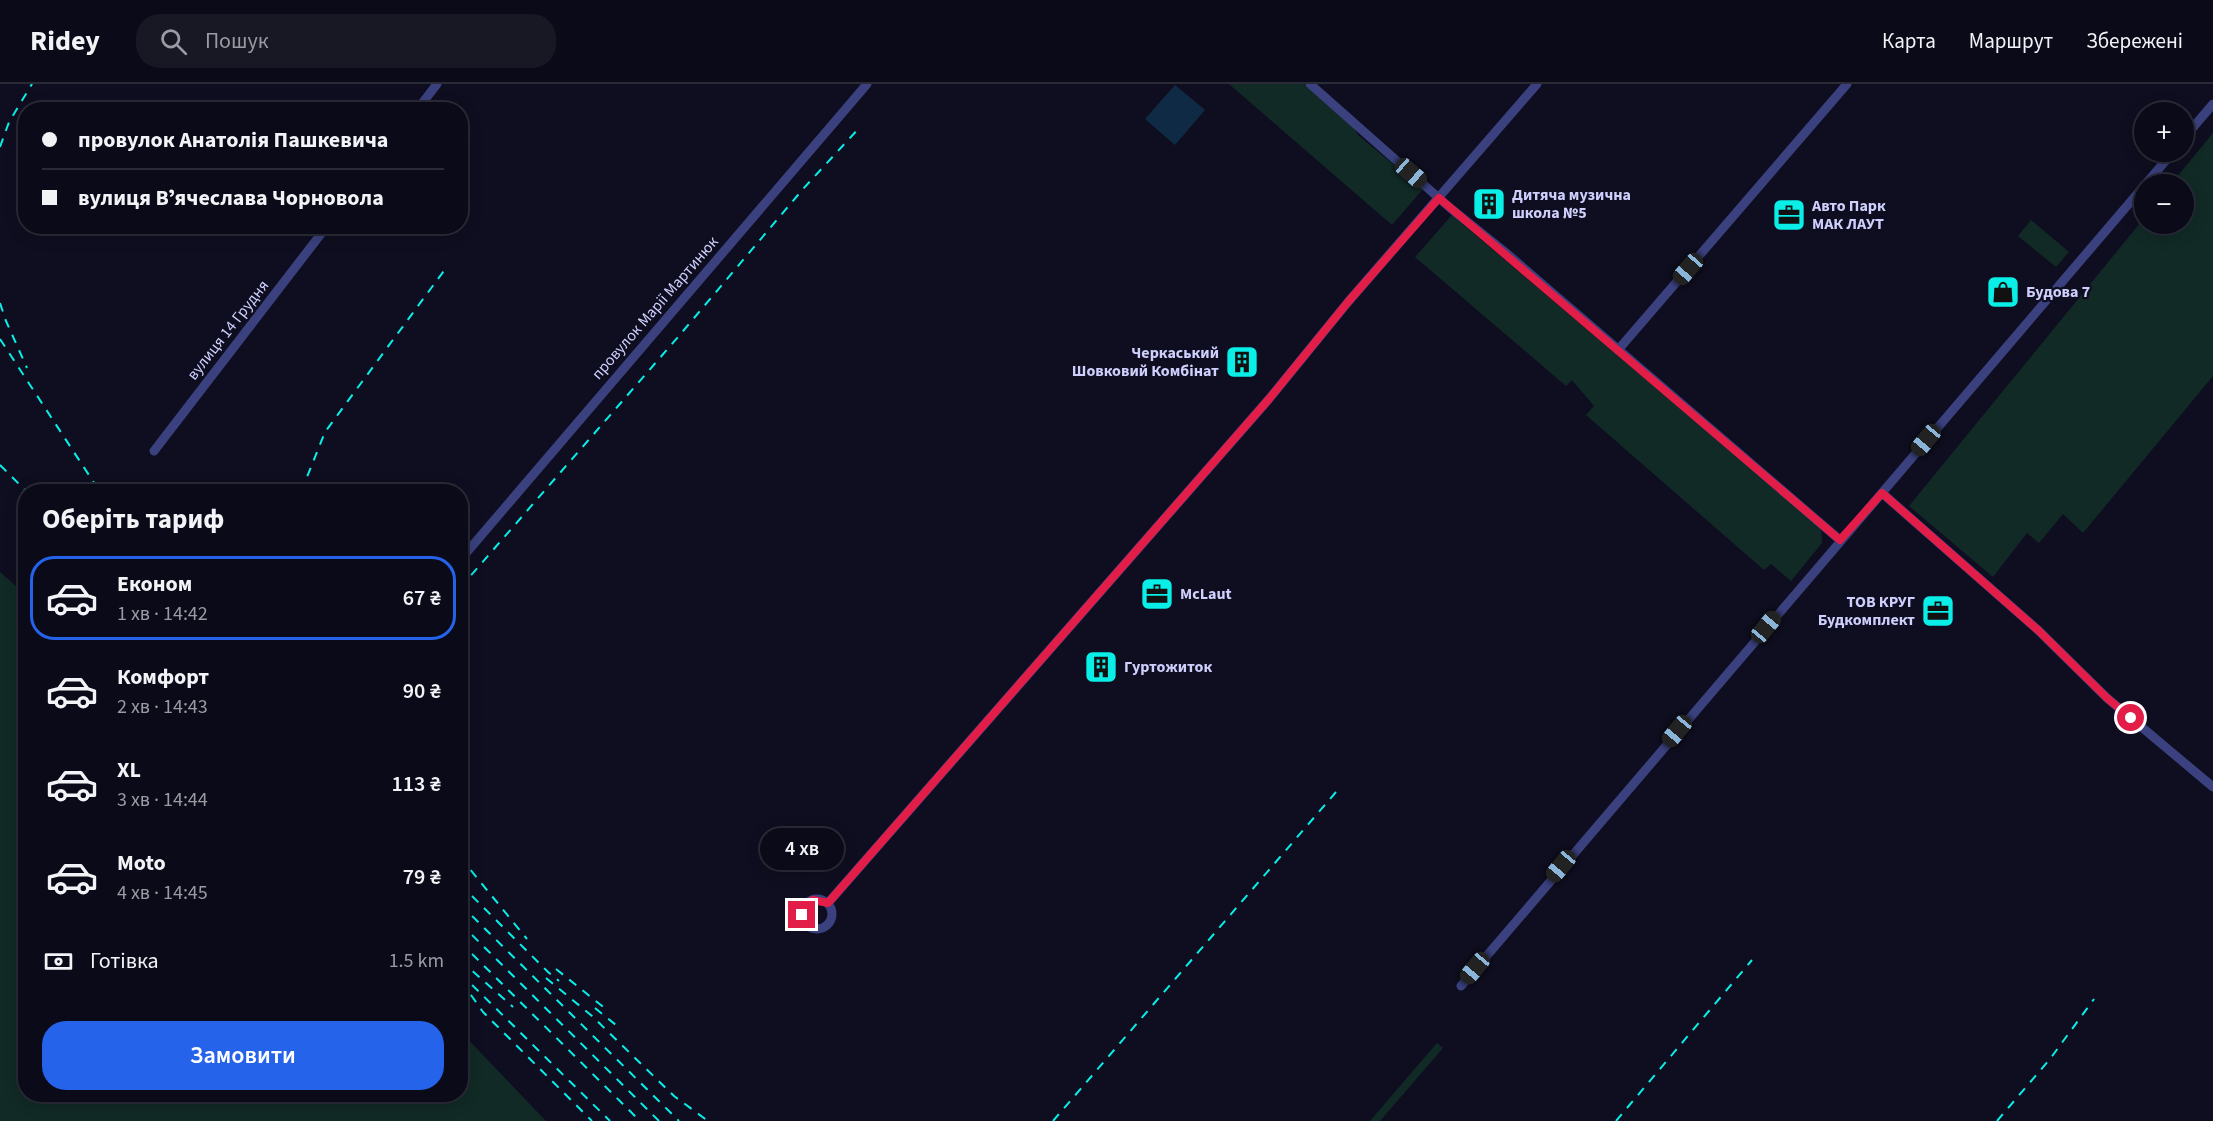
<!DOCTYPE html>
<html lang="uk">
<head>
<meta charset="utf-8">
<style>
	body { margin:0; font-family:"Source Sans 3",sans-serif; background:#181825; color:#f1f3f6; height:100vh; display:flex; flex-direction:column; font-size:22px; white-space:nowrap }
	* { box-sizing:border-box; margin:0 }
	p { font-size:20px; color:#999aa2 }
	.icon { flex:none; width:33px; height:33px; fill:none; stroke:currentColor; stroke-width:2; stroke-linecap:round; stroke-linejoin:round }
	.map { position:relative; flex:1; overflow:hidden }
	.panel { position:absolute; left:18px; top:400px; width:450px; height:618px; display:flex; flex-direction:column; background:#0a0a18; border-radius:24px; box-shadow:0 3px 15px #0003,0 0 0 2px #2a2b37 }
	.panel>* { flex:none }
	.hud { position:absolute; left:18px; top:18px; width:450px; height:132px; border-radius:24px; box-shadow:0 3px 15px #0003,0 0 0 2px #2a2b37; display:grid; align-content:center; height:132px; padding:0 24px; background:#0a0a18 }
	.tools { position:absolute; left:2134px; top:18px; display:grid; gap:12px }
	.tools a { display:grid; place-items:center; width:60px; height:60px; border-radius:50%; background:#0a0a18; box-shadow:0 3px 15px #0003,0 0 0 2px #2a2b37; font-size:30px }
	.end { position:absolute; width:27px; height:27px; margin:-14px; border:8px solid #e11d48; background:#fff; box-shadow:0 0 0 3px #fff }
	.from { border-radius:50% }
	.bubble { position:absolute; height:42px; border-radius:21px; background:#0a0a18; box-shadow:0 3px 15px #0003,0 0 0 2px #2a2b37; font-size:20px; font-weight:600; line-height:42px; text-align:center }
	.car { position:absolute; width:18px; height:36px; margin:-18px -9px; border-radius:8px; box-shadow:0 0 4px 2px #0007; background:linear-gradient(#222 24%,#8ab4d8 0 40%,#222 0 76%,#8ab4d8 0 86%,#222 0) }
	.hud b { display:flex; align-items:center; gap:21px; height:57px; font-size:22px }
	.hud b+b { border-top:2px solid #2a2b37 }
	.hud i { width:15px; height:15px; background:#f1f3f6 }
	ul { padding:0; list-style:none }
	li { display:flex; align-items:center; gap:18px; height:84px; margin:0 12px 9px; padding:0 12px; border:3px solid transparent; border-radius:24px }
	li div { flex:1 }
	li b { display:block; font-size:22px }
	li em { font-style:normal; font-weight:600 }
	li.current { border-color:#2563eb }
	li>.icon { width:54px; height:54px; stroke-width:1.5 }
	h2 { padding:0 24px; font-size:27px; line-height:72px }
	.pay { display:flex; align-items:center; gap:15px; height:66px; padding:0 24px; font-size:22px }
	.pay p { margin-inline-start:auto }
	.primary-button { display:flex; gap:12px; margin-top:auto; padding:12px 24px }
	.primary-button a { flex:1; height:69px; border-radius:24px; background:#2563eb; color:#fff; font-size:24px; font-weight:600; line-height:69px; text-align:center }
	header { display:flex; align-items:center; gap:36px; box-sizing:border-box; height:84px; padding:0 30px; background:#0a0a18; border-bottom:2px solid #2a2b37 }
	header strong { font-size:28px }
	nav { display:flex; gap:33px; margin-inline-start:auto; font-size:21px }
	.search { width:420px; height:54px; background:#181825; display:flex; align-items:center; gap:15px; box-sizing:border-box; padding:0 21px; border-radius:24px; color:#999aa2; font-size:22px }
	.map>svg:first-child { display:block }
</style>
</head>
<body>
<header>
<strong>Ridey</strong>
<div class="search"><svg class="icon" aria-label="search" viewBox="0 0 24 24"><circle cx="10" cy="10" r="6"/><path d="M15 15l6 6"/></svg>Пошук</div>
<nav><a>Карта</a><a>Маршрут</a><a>Збережені</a></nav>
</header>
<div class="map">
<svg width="2213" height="1037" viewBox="0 0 2213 1037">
	<rect width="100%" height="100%" fill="#0e0e20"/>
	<g fill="#112a26">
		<path d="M1229 0H1304L1354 44 1358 51 1423 105 1392 141Z"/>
		<path d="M2213 49V292L2083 449 2063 430 2039 459 2027 449 1993 493 1909 422 2145 133V140H2184V100H2171Z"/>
		<path d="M1452 131 1821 444 1822 459 1791 497 1771 480 1764 486 1586 331 1594 322 1572 296 1566 302 1415 173Z"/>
		<path d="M2031 136 2069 168 2056 183 2018 152Z"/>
		<path d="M0 488 25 510 26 1011H460L461 948 546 1037H0Z"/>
		<path d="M1437 959 1443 964 1380 1037H1370Z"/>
	</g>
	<path fill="#0e2a44" d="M1175 1 1205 26 1175 61 1145 35Z"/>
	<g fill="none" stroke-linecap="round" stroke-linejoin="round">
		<g stroke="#3a417e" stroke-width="9">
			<path d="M1310 0 1449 123 1505 168 1840 456"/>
			<path d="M417 26 437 0"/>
			<path d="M2184 54 2213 20"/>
			<path d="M1618 266 1847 0"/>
			<path d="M154 367 327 142"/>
			<path d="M1882 409 2039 547 2107 614 2213 703"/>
			<path d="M467 468 867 0"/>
			<circle cx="817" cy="830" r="15"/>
			<path d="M828 819 1269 315 1348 218 1537 0"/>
			<path d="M1461 902 2173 68"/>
		</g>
		<g stroke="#09efe8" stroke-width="2" stroke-dasharray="9 8" stroke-linecap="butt">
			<path d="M0 63 9 38 32 0"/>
			<path d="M0 219 6 237 27 284"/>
			<path d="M0 255 100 408"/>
			<path d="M0 381 27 408"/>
			<path d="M301 408 325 348 446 184"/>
			<path d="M460 504 678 253 803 105 860 43"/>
			<path d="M460 773 527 855"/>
			<path d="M460 800 548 888 559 897"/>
			<path d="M460 820 679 1037"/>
			<path d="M460 839 659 1037"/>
			<path d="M460 858 640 1037"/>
			<path d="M460 876 513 923"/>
			<path d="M556 885 607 926"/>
			<path d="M460 889 610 1037"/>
			<path d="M546 894 592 932 674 1012 708 1037"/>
			<path d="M461 897 483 928 592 1037"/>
			<path d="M595 924 616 941"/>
			<path d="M1053 1037 1336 708"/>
			<path d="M1616 1037 1752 876"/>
			<path d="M1997 1037 2050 975 2094 915"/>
		</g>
	</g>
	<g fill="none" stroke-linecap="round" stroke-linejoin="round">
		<path stroke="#e11d48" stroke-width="8" d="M802 831 805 821 813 816 828 819 1269 315 1348 218 1439 114 1840 456 1882 409 2039 547 2107 614 2131 634"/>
	</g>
	<defs>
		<g id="building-square" transform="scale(1.725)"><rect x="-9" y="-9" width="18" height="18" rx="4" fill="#09efe8" stroke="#0e0e20"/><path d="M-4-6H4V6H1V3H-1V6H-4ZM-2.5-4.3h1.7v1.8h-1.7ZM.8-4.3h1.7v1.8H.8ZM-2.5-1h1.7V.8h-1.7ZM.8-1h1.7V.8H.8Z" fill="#111"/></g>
		<g id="office-square" transform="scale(1.725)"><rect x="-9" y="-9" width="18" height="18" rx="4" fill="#09efe8" stroke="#0e0e20"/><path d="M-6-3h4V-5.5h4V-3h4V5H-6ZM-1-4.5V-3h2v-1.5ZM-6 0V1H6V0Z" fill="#111"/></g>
		<g id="shop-square" transform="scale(1.725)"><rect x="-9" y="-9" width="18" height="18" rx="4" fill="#09efe8" stroke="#0e0e20"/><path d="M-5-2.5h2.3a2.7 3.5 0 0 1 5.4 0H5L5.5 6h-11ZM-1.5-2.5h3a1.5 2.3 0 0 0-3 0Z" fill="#111"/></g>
	</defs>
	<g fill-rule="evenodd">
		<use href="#building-square" x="1489" y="120"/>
		<use href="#office-square" x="1789" y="131"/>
		<use href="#shop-square" x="2003" y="208"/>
		<use href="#building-square" x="1242" y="278"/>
		<use href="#office-square" x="1157" y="510"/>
		<use href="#office-square" x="1938" y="527"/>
		<use href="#building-square" x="1101" y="583"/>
	</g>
	<g text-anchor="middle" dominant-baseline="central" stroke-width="4.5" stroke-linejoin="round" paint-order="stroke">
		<g font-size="16" font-weight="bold" fill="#cfcffd" stroke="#0e0e20" text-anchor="start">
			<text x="1512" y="111">Дитяча музична<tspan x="1512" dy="18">школа №5</tspan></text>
			<text x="1812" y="122">Авто Парк<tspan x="1812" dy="18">МАК ЛАУТ</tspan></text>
			<text x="2026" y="208">Будова 7</text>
			<text x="1219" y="269" text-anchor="end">Черкаський<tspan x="1219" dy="18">Шовковий Комбінат</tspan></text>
			<text x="1180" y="510">McLaut</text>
			<text x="1915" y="518" text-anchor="end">ТОВ КРУГ<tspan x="1915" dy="18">Будкомплект</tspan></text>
			<text x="1124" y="583">Гуртожиток</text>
		</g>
		<g font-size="16" fill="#cfcffd" stroke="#0e0e20">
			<text transform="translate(655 224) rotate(-49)">провулок Марії Мартинюк</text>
			<text transform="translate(228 246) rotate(-52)">вулиця 14 Грудня</text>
		</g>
	</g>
</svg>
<div class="tools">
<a>+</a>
<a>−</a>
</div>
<i class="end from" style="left:2131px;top:634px"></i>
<i class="end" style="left:802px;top:831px"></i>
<div class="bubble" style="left:760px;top:744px;width:84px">4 хв</div>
<i class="car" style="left:1411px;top:89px;rotate:131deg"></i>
<i class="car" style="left:1688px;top:185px;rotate:221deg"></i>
<i class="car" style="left:1926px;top:356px;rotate:220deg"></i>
<i class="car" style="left:1766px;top:543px;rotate:40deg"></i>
<i class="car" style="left:1677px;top:647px;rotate:220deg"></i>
<i class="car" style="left:1561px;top:782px;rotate:220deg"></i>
<i class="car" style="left:1475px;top:884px;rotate:220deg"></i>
<div class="hud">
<b><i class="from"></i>провулок Анатолія Пашкевича</b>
<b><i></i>вулиця Вʼячеслава Чорновола</b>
</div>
<section class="panel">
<h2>Оберіть тариф</h2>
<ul>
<li class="current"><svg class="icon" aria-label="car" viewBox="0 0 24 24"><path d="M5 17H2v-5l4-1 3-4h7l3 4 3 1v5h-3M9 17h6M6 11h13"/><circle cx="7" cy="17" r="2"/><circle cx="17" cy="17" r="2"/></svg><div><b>Економ</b><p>1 хв · 14:42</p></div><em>67 ₴</em></li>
<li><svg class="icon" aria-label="car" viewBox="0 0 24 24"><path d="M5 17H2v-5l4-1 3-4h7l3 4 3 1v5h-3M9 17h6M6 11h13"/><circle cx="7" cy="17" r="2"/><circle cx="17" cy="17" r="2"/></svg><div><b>Комфорт</b><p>2 хв · 14:43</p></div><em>90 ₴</em></li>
<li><svg class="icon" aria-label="car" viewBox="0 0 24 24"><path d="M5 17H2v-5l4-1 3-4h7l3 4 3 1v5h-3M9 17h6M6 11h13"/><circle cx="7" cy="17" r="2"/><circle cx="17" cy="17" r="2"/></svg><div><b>XL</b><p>3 хв · 14:44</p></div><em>113 ₴</em></li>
<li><svg class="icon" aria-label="car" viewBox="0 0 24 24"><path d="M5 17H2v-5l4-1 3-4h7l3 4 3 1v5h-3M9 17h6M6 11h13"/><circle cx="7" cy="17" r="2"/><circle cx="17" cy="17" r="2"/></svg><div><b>Moto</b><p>4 хв · 14:45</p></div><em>79 ₴</em></li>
</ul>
<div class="pay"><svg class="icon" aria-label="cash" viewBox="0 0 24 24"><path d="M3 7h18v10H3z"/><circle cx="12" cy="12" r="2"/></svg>Готівка<p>1.5 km</p></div>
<div class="primary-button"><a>Замовити</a></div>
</section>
</div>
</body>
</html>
